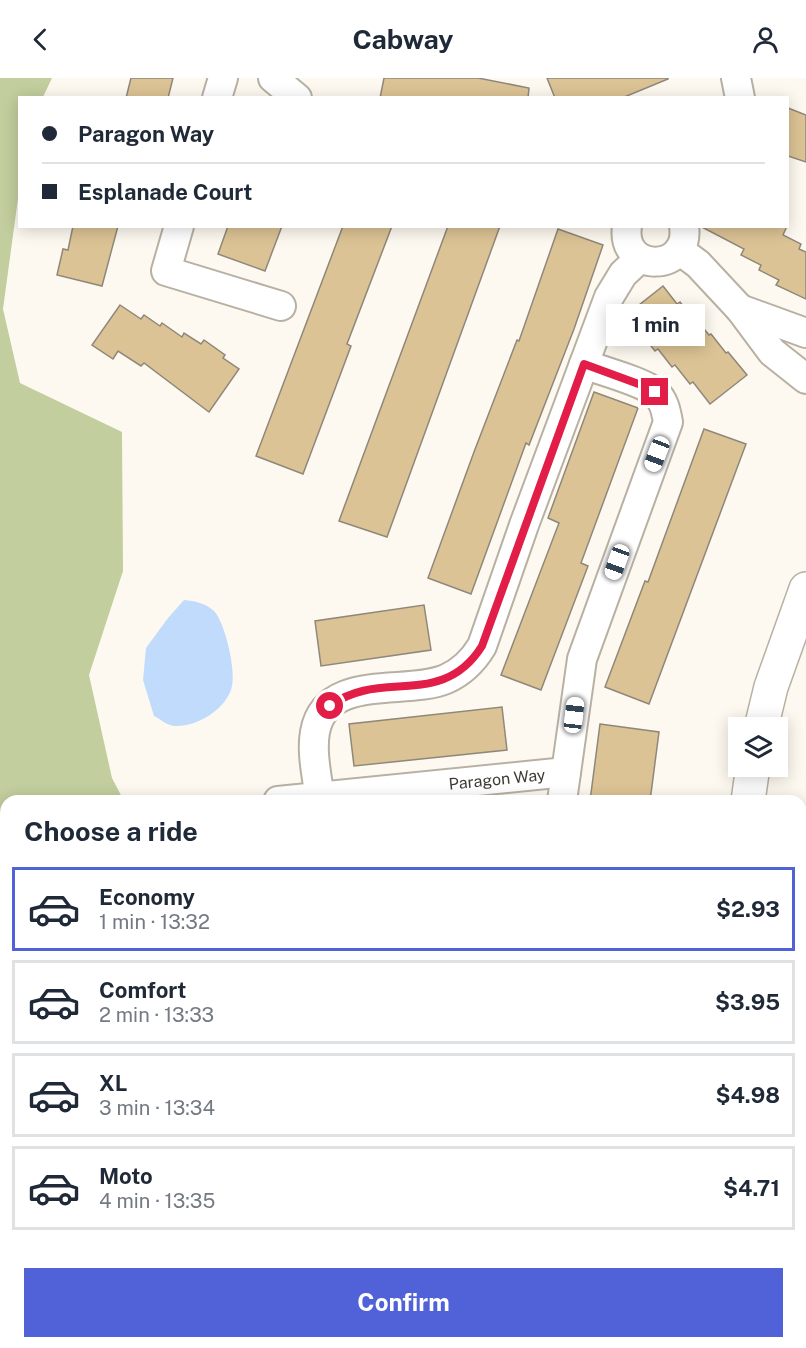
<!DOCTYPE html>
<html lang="en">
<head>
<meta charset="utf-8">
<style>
	body { margin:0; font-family:"Public Sans",sans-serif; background:#f2f2f3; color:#1f2937; height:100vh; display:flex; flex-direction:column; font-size:22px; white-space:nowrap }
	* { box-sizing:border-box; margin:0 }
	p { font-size:20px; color:#747a83 }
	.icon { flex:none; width:33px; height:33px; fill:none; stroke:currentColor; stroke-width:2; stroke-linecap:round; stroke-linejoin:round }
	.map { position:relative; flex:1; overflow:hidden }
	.sheet { position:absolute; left:0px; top:717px; width:807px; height:554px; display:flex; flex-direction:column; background:#fff; border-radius:18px 18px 0 0; box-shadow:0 3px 15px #0003 }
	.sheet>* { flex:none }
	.top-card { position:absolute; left:18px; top:18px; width:771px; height:132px; border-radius:0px; box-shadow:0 3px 15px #0003; display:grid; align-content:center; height:132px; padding:0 24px; background:#fff }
	.tools { position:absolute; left:728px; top:639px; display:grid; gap:12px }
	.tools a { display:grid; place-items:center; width:60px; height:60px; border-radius:0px; background:#fff; box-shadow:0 3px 15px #0003; font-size:30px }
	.end { position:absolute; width:27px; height:27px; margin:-14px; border:8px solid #e11d48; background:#fff; box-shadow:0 0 0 3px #fff }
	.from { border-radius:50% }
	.bubble { position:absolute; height:42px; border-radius:0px; background:#fff; box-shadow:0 3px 15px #0003; font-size:20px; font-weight:700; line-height:42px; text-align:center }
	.car { position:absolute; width:18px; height:36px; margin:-18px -9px; border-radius:8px; box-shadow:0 0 4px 2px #0007; background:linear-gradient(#fff 24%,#345 0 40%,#fff 0 76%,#345 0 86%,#fff 0) }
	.top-card b { display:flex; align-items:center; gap:21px; height:57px; font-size:22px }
	.top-card b+b { border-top:2px solid #e0e1e3 }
	.top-card i { width:15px; height:15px; background:#1f2937 }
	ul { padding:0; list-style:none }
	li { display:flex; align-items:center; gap:18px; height:84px; margin:0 12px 9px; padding:0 12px; border:3px solid #e0e1e3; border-radius:0px }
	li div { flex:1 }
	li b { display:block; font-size:22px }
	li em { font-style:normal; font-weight:700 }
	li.on { border-color:#5161d7 }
	li>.icon { width:54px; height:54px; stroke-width:1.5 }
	h2 { padding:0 24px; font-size:27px; line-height:72px }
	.cta { display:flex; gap:12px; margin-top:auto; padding:12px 24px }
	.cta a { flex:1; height:69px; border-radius:0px; background:#5161d7; color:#fff; font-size:24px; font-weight:700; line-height:69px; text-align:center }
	header { display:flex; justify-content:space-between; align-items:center; height:78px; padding:0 24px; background:#fff; font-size:27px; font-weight:700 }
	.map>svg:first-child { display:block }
</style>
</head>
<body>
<header><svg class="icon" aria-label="back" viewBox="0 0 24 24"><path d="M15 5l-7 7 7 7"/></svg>Cabway<svg class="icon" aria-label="person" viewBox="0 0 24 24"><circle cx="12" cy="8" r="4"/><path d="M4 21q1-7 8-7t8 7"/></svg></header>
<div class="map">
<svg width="806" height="1270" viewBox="0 0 806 1270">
	<rect width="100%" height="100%" fill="#fef9f0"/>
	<g fill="#c2ce9e">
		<path d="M0 0H52L43 19 20 20 19 113 3 231 20 305 122 354 123 493 89 597 112 700 124 723H6V1262L0 1255Z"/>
		<path d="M8 1265H481L480 1270H12Z"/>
	</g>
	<path fill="#c0dbfb" d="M184 522C195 523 205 525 214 533 225 544 236 593 232 608 227 631 197 649 175 648 168 648 160 641 154 638L143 602 146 570 168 540Z"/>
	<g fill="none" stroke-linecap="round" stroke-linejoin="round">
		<path stroke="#c0dbfb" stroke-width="44" d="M0 1263 5 1270"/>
	</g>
	<g fill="#dcc395" stroke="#8f887a" stroke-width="1.5">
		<path d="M131 0H173L168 20H126Z"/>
		<path d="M384 0H478L529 10 528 20H380Z"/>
		<path d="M547 0H668V1L622 20H555Z"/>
		<path d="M788 30 806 37V84L788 78Z"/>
		<path d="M73 148H118L102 208 57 197 63 171 68 172Z"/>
		<path d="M228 148H282L265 193 218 176Z"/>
		<path d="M343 148H392L347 266 351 268 303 396 256 378Z"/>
		<path d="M448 148H500L387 459 339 443Z"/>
		<path d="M700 148H787L783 157 801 166 799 171 806 174V221L776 207 779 202 759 192 761 187 741 177 744 171Z"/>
		<path d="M558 151 603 167 574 251 529 367 526 365 471 516 428 500 474 374 517 262 519 263Z"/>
		<path d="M663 208 677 226 680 224 693 241 695 240 709 257 711 256 726 275 728 274 747 297 710 326 693 304 690 306 675 287 672 289 658 271 655 273 640 254 637 256 624 239Z"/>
		<path d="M120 227 141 241 144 237 160 248 162 245 182 259 184 255 201 266 204 262 225 277 223 280 239 291 209 334 144 285 141 288 118 273 113 281 92 267Z"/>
		<path d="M594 314 638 330 581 485 588 488 541 612 501 597 559 445 548 440Z"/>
		<path d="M704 351 746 366 649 626 605 609 645 503 648 504Z"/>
		<path d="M424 527 431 572 321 588 315 543Z"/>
		<path d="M502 629 507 672 354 688 349 646Z"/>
		<path d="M600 646 659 654 650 723H590Z"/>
	</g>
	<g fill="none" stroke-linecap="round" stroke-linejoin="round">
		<g stroke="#b8b1a3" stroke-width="32">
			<g id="street">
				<path d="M273 0 297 20"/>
				<path d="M736 0 740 20"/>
				<path d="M217 20 223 0"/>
				<path d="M179 148 166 193 281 228"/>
				<path d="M627 148C620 196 691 195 684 148"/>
				<path d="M679 172 698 186 740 231 772 274 806 301"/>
				<path d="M740 231 806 255"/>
				<path id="s1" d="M278 723 566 694"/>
				<path d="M320 723C318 702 311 676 315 654 326 594 406 618 446 601 462 594 473 583 482 568L524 447 609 219 623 196 640 180"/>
				<path d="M562 723 582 581 668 344C666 333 664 322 655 314 641 303 602 293 584 286"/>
			</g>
		</g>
		<g stroke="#b8b1a3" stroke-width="36">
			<g id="secondary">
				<path d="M761 650 771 609 806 511"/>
				<path d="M748 723 753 688"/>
				<path d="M801 1052 806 1064"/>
				<path d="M806 1089 802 1110 806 1116"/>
			</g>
		</g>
		<use href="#street" stroke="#fff" stroke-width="28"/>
		<use href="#secondary" stroke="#fff" stroke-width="33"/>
	</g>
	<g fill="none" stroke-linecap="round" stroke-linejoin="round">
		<path stroke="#e11d48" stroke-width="8" d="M330 628C380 590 442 632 482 568L584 286 644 308 655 314"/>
	</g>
	<g text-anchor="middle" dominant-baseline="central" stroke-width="4.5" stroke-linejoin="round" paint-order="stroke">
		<g font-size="16" fill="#3e3b35" stroke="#fef9f0">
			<text stroke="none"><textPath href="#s1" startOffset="220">Paragon Way</textPath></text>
		</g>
	</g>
</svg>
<div class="tools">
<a><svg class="icon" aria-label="layers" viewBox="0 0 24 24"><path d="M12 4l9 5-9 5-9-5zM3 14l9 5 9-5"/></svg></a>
</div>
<i class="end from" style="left:330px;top:628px"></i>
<i class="end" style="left:655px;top:314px"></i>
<div class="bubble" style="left:606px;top:226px;width:99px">1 min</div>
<i class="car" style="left:657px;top:376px;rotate:201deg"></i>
<i class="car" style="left:617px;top:484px;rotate:200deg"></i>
<i class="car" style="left:574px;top:637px;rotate:7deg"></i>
<div class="top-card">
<b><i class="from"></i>Paragon Way</b>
<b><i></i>Esplanade Court</b>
</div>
<section class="sheet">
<h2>Choose a ride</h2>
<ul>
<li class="on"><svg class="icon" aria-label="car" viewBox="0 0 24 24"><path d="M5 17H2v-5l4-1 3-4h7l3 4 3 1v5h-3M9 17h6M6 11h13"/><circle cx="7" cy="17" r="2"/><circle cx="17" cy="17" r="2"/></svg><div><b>Economy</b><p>1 min · 13:32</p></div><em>$2.93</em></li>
<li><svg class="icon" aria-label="car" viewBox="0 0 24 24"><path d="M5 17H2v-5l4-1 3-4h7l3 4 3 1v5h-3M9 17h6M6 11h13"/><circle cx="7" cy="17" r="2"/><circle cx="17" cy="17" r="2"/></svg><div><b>Comfort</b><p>2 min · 13:33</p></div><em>$3.95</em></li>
<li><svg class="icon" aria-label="car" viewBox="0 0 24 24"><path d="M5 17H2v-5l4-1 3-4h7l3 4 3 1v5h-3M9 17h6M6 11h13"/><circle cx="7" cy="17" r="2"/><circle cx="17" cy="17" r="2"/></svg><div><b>XL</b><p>3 min · 13:34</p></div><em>$4.98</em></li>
<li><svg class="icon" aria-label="car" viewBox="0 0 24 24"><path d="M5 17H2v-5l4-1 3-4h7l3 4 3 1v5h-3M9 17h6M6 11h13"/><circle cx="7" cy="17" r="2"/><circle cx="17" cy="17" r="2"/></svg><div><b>Moto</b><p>4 min · 13:35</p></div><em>$4.71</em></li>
</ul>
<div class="cta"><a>Confirm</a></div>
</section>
</div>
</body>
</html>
